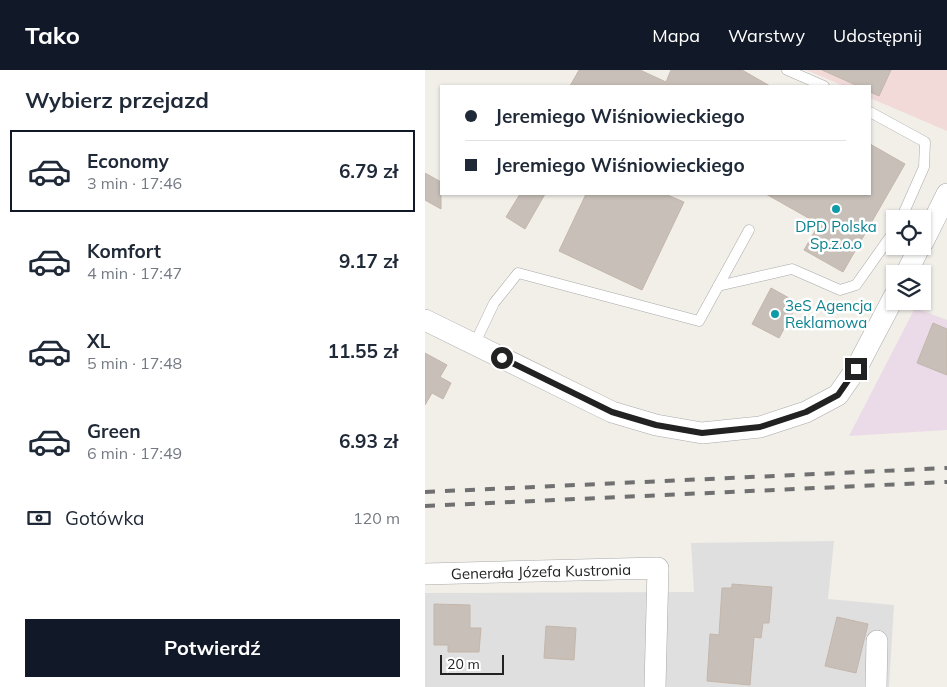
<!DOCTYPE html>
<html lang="pl">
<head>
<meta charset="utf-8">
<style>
	body { margin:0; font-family:Mulish,sans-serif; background:#f6f6f7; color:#1f2937; height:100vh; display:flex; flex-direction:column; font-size:19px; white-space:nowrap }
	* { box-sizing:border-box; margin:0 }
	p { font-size:16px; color:#747a83 }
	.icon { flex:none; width:28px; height:28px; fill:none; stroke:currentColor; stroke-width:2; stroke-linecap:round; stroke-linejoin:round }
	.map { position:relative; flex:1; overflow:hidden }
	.details { display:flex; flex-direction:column; background:#fff; width:425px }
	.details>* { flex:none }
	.guide { position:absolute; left:15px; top:15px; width:431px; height:110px; border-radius:0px; box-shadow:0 1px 4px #0004; display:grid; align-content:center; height:110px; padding:0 25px; background:#fff }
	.fabs { position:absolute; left:461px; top:140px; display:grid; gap:10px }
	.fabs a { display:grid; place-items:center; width:45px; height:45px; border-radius:0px; background:#fff; box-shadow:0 1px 4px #0004; font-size:25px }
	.scale { position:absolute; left:15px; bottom:12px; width:64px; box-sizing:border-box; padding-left:5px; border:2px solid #222; border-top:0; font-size:14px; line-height:18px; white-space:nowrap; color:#222; -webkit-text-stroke:4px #fff; paint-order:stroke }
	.end { position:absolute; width:22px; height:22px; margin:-11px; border:6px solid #222; background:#fff; box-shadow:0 0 0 2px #fff }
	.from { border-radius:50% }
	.guide b { display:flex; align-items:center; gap:18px; height:48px; font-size:19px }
	.guide b+b { border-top:1px solid #e0e1e3 }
	.guide i { width:12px; height:12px; background:#1f2937 }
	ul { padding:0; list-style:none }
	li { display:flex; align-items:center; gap:15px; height:82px; margin:0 10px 8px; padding:0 15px; border:2px solid transparent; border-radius:0px }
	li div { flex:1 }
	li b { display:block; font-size:19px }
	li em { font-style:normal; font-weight:700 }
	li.on { border-color:#111827 }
	li>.icon { width:45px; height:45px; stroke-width:1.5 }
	h2 { padding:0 25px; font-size:22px; line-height:60px }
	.pay { display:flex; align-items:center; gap:12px; height:55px; padding:0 25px; font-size:19px }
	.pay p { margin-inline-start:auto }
	.primary-button { display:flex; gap:10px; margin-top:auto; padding:10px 25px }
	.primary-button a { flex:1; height:58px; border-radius:0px; background:#111827; color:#fff; font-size:20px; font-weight:700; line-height:58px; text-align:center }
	header { display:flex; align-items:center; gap:30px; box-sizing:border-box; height:70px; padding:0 25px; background:#111827; color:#fff }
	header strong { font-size:24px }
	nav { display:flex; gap:28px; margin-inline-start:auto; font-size:18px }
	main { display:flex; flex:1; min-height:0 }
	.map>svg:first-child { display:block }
</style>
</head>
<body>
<header>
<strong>Tako</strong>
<nav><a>Mapa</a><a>Warstwy</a><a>Udostępnij</a></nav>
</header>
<main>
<section class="details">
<h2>Wybierz przejazd</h2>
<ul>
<li class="on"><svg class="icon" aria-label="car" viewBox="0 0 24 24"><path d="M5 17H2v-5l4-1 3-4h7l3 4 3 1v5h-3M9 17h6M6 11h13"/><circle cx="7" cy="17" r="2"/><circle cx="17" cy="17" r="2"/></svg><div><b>Economy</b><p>3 min · 17:46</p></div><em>6.79 zł</em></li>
<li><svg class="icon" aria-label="car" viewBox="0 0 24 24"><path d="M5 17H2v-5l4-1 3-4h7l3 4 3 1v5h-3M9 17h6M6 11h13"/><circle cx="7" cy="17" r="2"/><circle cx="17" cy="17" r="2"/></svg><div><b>Komfort</b><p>4 min · 17:47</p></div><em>9.17 zł</em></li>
<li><svg class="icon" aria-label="car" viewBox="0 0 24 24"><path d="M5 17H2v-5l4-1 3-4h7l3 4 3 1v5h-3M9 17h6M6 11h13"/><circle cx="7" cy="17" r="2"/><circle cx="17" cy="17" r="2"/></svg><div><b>XL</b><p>5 min · 17:48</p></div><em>11.55 zł</em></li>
<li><svg class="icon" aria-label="car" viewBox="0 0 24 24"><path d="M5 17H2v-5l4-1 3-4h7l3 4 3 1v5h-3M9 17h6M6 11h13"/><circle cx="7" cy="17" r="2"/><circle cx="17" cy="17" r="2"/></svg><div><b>Green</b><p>6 min · 17:49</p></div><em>6.93 zł</em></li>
</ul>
<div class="pay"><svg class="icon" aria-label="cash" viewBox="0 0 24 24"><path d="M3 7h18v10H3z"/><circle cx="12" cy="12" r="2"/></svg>Gotówka<p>120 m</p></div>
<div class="primary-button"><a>Potwierdź</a></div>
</section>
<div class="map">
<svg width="522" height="617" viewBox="0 0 522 617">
	<rect width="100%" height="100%" fill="#f2efe9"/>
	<path fill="#e0dfdf" d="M409 471 403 529 469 535 464 617H0V523L269 522 266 473Z"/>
	<path fill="#f2dad9" d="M381 0H522V61L445 28V16H419Z"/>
	<path fill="#ebdbe8" d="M490 238 522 250V360L424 366Z"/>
	<g fill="#c7bfb8" stroke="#c4b6ab">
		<path d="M154 0H215L241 12 246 0H317L345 16H145Z"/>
		<path d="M397 0H466L454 26 445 22V16H433Z"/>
		<path d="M445 74 480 94 418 202 379 180 394 154 341 124H445Z"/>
		<path d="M0 103 16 112V139L0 130Z"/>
		<path d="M95 124H120L100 159 81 147Z"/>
		<path d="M161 124H240L259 132 217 220 134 181Z"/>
		<path d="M346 218 373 233 354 268 327 254Z"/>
		<path d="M508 253 522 259V305L492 293Z"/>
		<path d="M0 283 22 295 15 307 26 313 18 329 7 323 0 335Z"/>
		<path d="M307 514 347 517 344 553H338L336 568 329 567 325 615 282 611 285 564 294 565 297 518H307Z"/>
		<path d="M9 534 45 535V558H56L54 582H23V575H9Z"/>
		<path d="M412 547 443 554 431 603 400 596Z"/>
		<path d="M121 556 151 558 149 590 119 588Z"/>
	</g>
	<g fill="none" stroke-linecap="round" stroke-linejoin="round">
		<g stroke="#a9a9a9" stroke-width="11">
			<g id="lane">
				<path d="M362 0 399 16"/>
				<path d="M445 42 500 72 499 97 476 149"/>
				<path d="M293 216 367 199 415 220 431 215 470 160"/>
				<path d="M50 273 69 233 93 203 274 251 324 160"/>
			</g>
		</g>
		<g stroke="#a9a9a9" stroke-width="22">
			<g id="street">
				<path d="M498 172 522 124"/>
				<path d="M481 204 495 176"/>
				<path d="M0 250 187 342 231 355 277 363 335 357 381 342 413 325 431 299 470 225"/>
				<path id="s1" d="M0 504 233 498 230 617"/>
				<path d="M451 617 452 571"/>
			</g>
		</g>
		<use href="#lane" stroke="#fff" stroke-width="10"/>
		<use href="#street" stroke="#fff" stroke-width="21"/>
		<g stroke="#707070" stroke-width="4" stroke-dasharray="10 10" stroke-linecap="butt">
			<path d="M0 422 522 398"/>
			<path d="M0 436 522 412"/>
		</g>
	</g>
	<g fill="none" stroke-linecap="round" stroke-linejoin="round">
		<path stroke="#222" stroke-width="6" d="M77 288 187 342 231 355 277 363 335 357 381 342 413 325 431 299"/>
	</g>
	<g fill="#0f9aa8" stroke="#fff" stroke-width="2">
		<circle cx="411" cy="139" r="5"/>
		<circle cx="350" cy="244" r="5"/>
	</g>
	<g text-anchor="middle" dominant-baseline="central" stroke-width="5" stroke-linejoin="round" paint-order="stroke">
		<g font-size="15" fill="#0d838f" stroke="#fff">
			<text x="411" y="156">DPD Polska<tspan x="411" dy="17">Sp.z.o.o</tspan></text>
			<text x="360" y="235" text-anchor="start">3eS Agencja<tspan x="360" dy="17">Reklamowa</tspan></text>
		</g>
		<g font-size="15" fill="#222" stroke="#fff">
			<text stroke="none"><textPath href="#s1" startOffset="116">Generała Józefa Kustronia</textPath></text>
		</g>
	</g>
</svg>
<div class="fabs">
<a><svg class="icon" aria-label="locate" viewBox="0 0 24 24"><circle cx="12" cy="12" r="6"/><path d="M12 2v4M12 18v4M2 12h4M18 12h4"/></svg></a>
<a><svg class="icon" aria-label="layers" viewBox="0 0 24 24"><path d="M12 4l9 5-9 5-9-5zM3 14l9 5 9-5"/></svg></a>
</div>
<div class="scale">20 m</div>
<i class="end from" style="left:77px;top:288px"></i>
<i class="end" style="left:431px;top:299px"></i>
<div class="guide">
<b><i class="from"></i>Jeremiego Wiśniowieckiego</b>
<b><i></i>Jeremiego Wiśniowieckiego</b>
</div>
</div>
</main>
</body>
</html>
